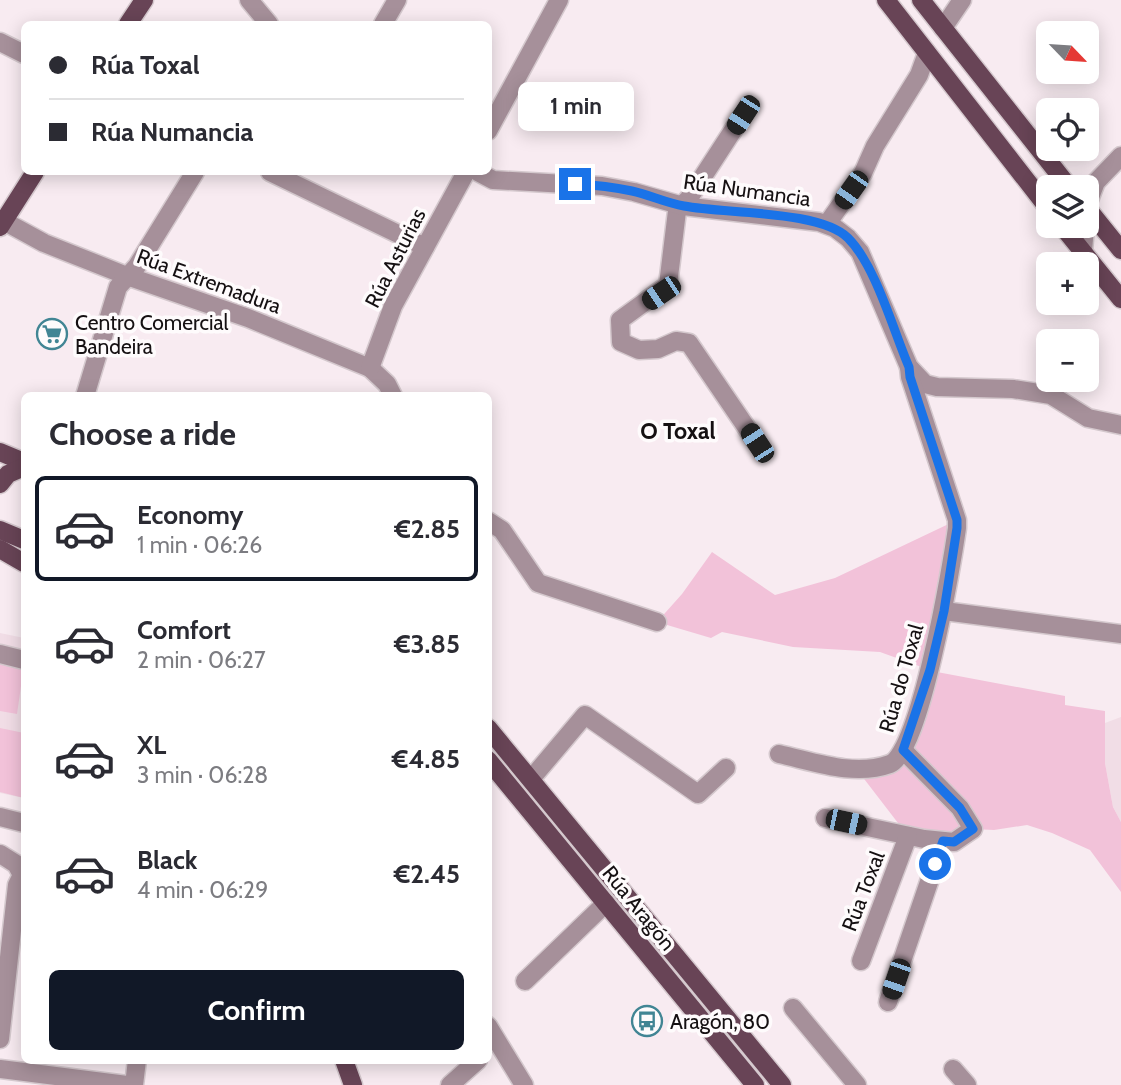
<!DOCTYPE html>
<html lang="en">
<head>
<meta charset="utf-8">
<style>
	body { margin:0; font-family:Cabin,sans-serif; background:#f2f2f3; color:#2b2b33; height:100vh; display:flex; flex-direction:column; font-size:26px; white-space:nowrap }
	* { box-sizing:border-box; margin:0 }
	p { font-size:23px; color:#7c7c81 }
	.icon { flex:none; width:38px; height:38px; fill:none; stroke:currentColor; stroke-width:2; stroke-linecap:round; stroke-linejoin:round }
	.map { position:relative; flex:1; overflow:hidden }
	.panel { position:absolute; left:21px; top:392px; width:471px; height:672px; display:flex; flex-direction:column; background:#fff; border-radius:10px; box-shadow:0 4px 18px #0003 }
	.panel>* { flex:none }
	.top-card { position:absolute; left:21px; top:21px; width:471px; height:154px; border-radius:10px; box-shadow:0 4px 18px #0003; display:grid; align-content:center; height:154px; padding:0 28px; background:#fff }
	.needle { width:46px; rotate:115deg }
	.fabs { position:absolute; left:1036px; top:21px; display:grid; gap:14px }
	.fabs a { display:grid; place-items:center; width:63px; height:63px; border-radius:10px; background:#fff; box-shadow:0 4px 18px #0003; font-size:35px }
	.end { position:absolute; width:32px; height:32px; margin:-16px; border:9px solid #1a73e8; background:#fff; box-shadow:0 0 0 4px #fff }
	.from { border-radius:50% }
	.bubble { position:absolute; height:49px; border-radius:10px; background:#fff; box-shadow:0 4px 18px #0003; font-size:23px; font-weight:800; line-height:49px; text-align:center }
	.car { position:absolute; width:21px; height:42px; margin:-21px -10px; border-radius:9px; box-shadow:0 0 5px 2px #0007; background:linear-gradient(#222 24%,#8ab4d8 0 40%,#222 0 76%,#8ab4d8 0 86%,#222 0) }
	.top-card b { display:flex; align-items:center; gap:24px; height:66px; font-size:26px }
	.top-card b+b { border-top:2px solid #e1e1e2 }
	.top-card i { width:18px; height:18px; background:#2b2b33 }
	ul { padding:0; list-style:none }
	li { display:flex; align-items:center; gap:21px; height:105px; margin:0 14px 10px; padding:0 14px; border:4px solid transparent; border-radius:10px }
	li div { flex:1 }
	li b { display:block; font-size:26px }
	li em { font-style:normal; font-weight:800 }
	li.current { border-color:#111827 }
	li>.icon { width:63px; height:63px; stroke-width:1.5 }
	h2 { padding:0 28px; font-size:32px; line-height:84px }
	.cta { display:flex; gap:14px; margin-top:auto; padding:14px 28px }
	.cta a { flex:1; height:80px; border-radius:10px; background:#111827; color:#fff; font-size:28px; font-weight:800; line-height:80px; text-align:center }
	.map>svg:first-child { display:block }
</style>
</head>
<body>
<div class="map">
<svg width="1121" height="1085" viewBox="0 0 1121 1085">
	<rect width="100%" height="100%" fill="#f8ebf1"/>
	<g fill="#f1dde6">
		<path d="M0 633 24 638V798L0 793Z"/>
		<path d="M1121 717V822L1113 807 1105 763V723Z"/>
	</g>
	<g fill="#f2c2d9">
		<path d="M957 520 937 672 1065 696V705L1105 711V763L1113 807 1121 822V892L1090 850 1052 833 1027 825 994 830 973 829 954 842 908 836 858 771 893 763 930 670 880 652 793 647 722 632 711 638 657 622 682 594 712 552 775 595 835 578Z"/>
		<path d="M0 660 24 665 17 714 0 711Z"/>
		<path d="M0 728 24 733V798L0 792Z"/>
	</g>
	<g fill="none" stroke-linecap="round" stroke-linejoin="round">
		<g stroke="#d4c8cd" stroke-width="21">
			<g id="minor">
				<path d="M249 0 269 24"/>
				<path d="M383 24 397 0"/>
				<path d="M943 28 962 0"/>
				<path d="M0 42 24 54"/>
				<path d="M743 115 689 198 677 211 668 285 620 320 621 342 639 350 658 349 676 341 689 343 757 443"/>
				<path d="M488 131 559 0"/>
				<path d="M270 172 425 247"/>
				<path d="M478 172 493 180 602 186 634 192 683 206 819 222 835 228 848 238 860 252 909 367 925 384 937 387 1013 389 1051 395 1088 418 1121 425"/>
				<path d="M1087 205 1096 182 1121 156"/>
				<path d="M0 219 44 243 127 276 248 318 370 368 387 384 393 396"/>
				<path d="M827 224 863 173 875 146 919 75 927 53"/>
				<path d="M1083 251 1085 226"/>
				<path d="M370 368 393 306 466 172"/>
				<path d="M85 396 118 287 137 266 195 172"/>
				<path d="M488 521 502 530 538 583 657 622"/>
				<path d="M944 611 1121 634"/>
				<path d="M0 654 24 660"/>
				<path d="M779 754C815 762 854 777 890 764 920 753 952 564 957 528V520L910 377 909 367"/>
				<path d="M531 779 585 715 698 794 726 768"/>
				<path d="M0 817 24 823"/>
				<path d="M825 818 924 839 954 842 973 829 960 808 903 750"/>
				<path d="M0 854 16 864 22 875"/>
				<path d="M861 961 908 836"/>
				<path d="M525 981 606 903"/>
				<path d="M888 1002 943 841"/>
				<path d="M793 1008 857 1085"/>
				<path d="M488 1026 524 1085"/>
				<path d="M0 1039 17 885 22 875"/>
				<path d="M0 1069 127 1085"/>
				<path d="M953 1069 967 1085"/>
				<path d="M134 1085 137 1060"/>
				<path d="M450 1085 478 1060"/>
			</g>
		</g>
		<g stroke="#d4c8cd" stroke-width="21">
			<g id="major">
				<path d="M886 0 1048 208"/>
				<path d="M921 0 1069 187"/>
				<path d="M128 24 144 0"/>
				<path d="M1087 208 1121 250"/>
				<path d="M1062 226 1121 299"/>
				<path d="M0 227 35 172"/>
				<path d="M0 452 24 462"/>
				<path d="M0 484 8 474 24 467"/>
				<path d="M0 530 24 540"/>
				<path d="M0 549 24 563"/>
				<path d="M488 728 782 1085"/>
				<path d="M488 760 755 1085"/>
				<path d="M344 1060 353 1085"/>
			</g>
		</g>
		<use href="#minor" stroke="#a6909a" stroke-width="18"/>
		<use href="#major" stroke="#684456" stroke-width="18"/>
	</g>
	<g fill="none" stroke-linecap="round" stroke-linejoin="round">
		<path stroke="#1a73e8" stroke-width="9" d="M575 184C594 185 613 187 632 191 650 195 666 203 684 206 725 214 820 210 848 238 876 266 893 330 909 367L910 377 957 520V528L944 611 930 670 903 750 960 808 973 829 954 842 943 841 935 864"/>
	</g>
	<defs>
		<g id="supermarket-ring" transform="scale(1.575)"><circle r="9.5" fill="#fefbfc" stroke="#418594" stroke-width="1.5"/><path d="M-6-5.5h2.5l.6 2H6L4.5 2H-2.5L-4.4-4H-6ZM-1.5 3.2a1.3 1.3 0 1 0 .1 0ZM3 3.2a1.3 1.3 0 1 0 .1 0Z" fill="#418594"/></g>
		<g id="bus-ring" transform="scale(1.575)"><circle r="9.5" fill="#fefbfc" stroke="#418594" stroke-width="1.5"/><path d="M-5-6H5V4H4V6H2V4H-2V6H-4V4H-5ZM-3.5-4V0h7V-4ZM-3.5 1.2v1.5H-2V1.2ZM2 1.2v1.5H3.5V1.2Z" fill="#418594"/></g>
	</defs>
	<g fill-rule="evenodd">
		<use href="#supermarket-ring" x="52" y="334"/>
		<use href="#bus-ring" x="647" y="1021"/>
	</g>
	<g text-anchor="middle" dominant-baseline="central" stroke-width="7" stroke-linejoin="round" paint-order="stroke">
		<g font-size="21" fill="#151012" stroke="#fefbfc">
			<text transform="translate(747 190) rotate(8)">Rúa Numancia</text>
			<text transform="translate(395 258) rotate(-63)">Rúa Asturias</text>
			<text transform="translate(209 281) rotate(20)">Rúa Extremadura</text>
			<text transform="translate(901 678) rotate(-74)">Rúa do Toxal</text>
			<text transform="translate(863 891) rotate(-69)">Rúa Toxal</text>
			<text transform="translate(639 908) rotate(51)">Rúa Aragón</text>
		</g>
		<g font-size="21" fill="#151012" stroke="#fefbfc" text-anchor="start">
			<text x="75" y="322">Centro Comercial<tspan x="75" dy="24">Bandeira</tspan></text>
			<text x="670" y="1021">Aragón, 80</text>
		</g>
		<g font-size="23" font-weight="bold" fill="#151012" stroke="#fefbfc">
			<text x="678" y="431">O Toxal</text>
		</g>
	</g>
</svg>
<div class="fabs">
<a><svg class="needle" viewBox="-14 -14 28 28"><path d="M0-13l5 13h-10z" fill="#e53935"/><path d="M0 13l5-13h-10z" fill="#7c7c81"/></svg></a>
<a><svg class="icon" aria-label="locate" viewBox="0 0 24 24"><circle cx="12" cy="12" r="6"/><path d="M12 2v4M12 18v4M2 12h4M18 12h4"/></svg></a>
<a><svg class="icon" aria-label="layers" viewBox="0 0 24 24"><path d="M12 4l9 5-9 5-9-5zM3 14l9 5 9-5"/></svg></a>
<a>+</a>
<a>−</a>
</div>
<i class="end from" style="left:935px;top:864px"></i>
<i class="end" style="left:575px;top:184px"></i>
<div class="bubble" style="left:518px;top:82px;width:116px">1 min</div>
<i class="car" style="left:743px;top:115px;rotate:213deg"></i>
<i class="car" style="left:851px;top:190px;rotate:215deg"></i>
<i class="car" style="left:661px;top:293px;rotate:236deg"></i>
<i class="car" style="left:757px;top:443px;rotate:327deg"></i>
<i class="car" style="left:846px;top:822px;rotate:102deg"></i>
<i class="car" style="left:896px;top:979px;rotate:199deg"></i>
<div class="top-card">
<b><i class="from"></i>Rúa Toxal</b>
<b><i></i>Rúa Numancia</b>
</div>
<section class="panel">
<h2>Choose a ride</h2>
<ul>
<li class="current"><svg class="icon" aria-label="car" viewBox="0 0 24 24"><path d="M5 17H2v-5l4-1 3-4h7l3 4 3 1v5h-3M9 17h6M6 11h13"/><circle cx="7" cy="17" r="2"/><circle cx="17" cy="17" r="2"/></svg><div><b>Economy</b><p>1 min · 06:26</p></div><em>€2.85</em></li>
<li><svg class="icon" aria-label="car" viewBox="0 0 24 24"><path d="M5 17H2v-5l4-1 3-4h7l3 4 3 1v5h-3M9 17h6M6 11h13"/><circle cx="7" cy="17" r="2"/><circle cx="17" cy="17" r="2"/></svg><div><b>Comfort</b><p>2 min · 06:27</p></div><em>€3.85</em></li>
<li><svg class="icon" aria-label="car" viewBox="0 0 24 24"><path d="M5 17H2v-5l4-1 3-4h7l3 4 3 1v5h-3M9 17h6M6 11h13"/><circle cx="7" cy="17" r="2"/><circle cx="17" cy="17" r="2"/></svg><div><b>XL</b><p>3 min · 06:28</p></div><em>€4.85</em></li>
<li><svg class="icon" aria-label="car" viewBox="0 0 24 24"><path d="M5 17H2v-5l4-1 3-4h7l3 4 3 1v5h-3M9 17h6M6 11h13"/><circle cx="7" cy="17" r="2"/><circle cx="17" cy="17" r="2"/></svg><div><b>Black</b><p>4 min · 06:29</p></div><em>€2.45</em></li>
</ul>
<div class="cta"><a>Confirm</a></div>
</section>
</div>
</body>
</html>
